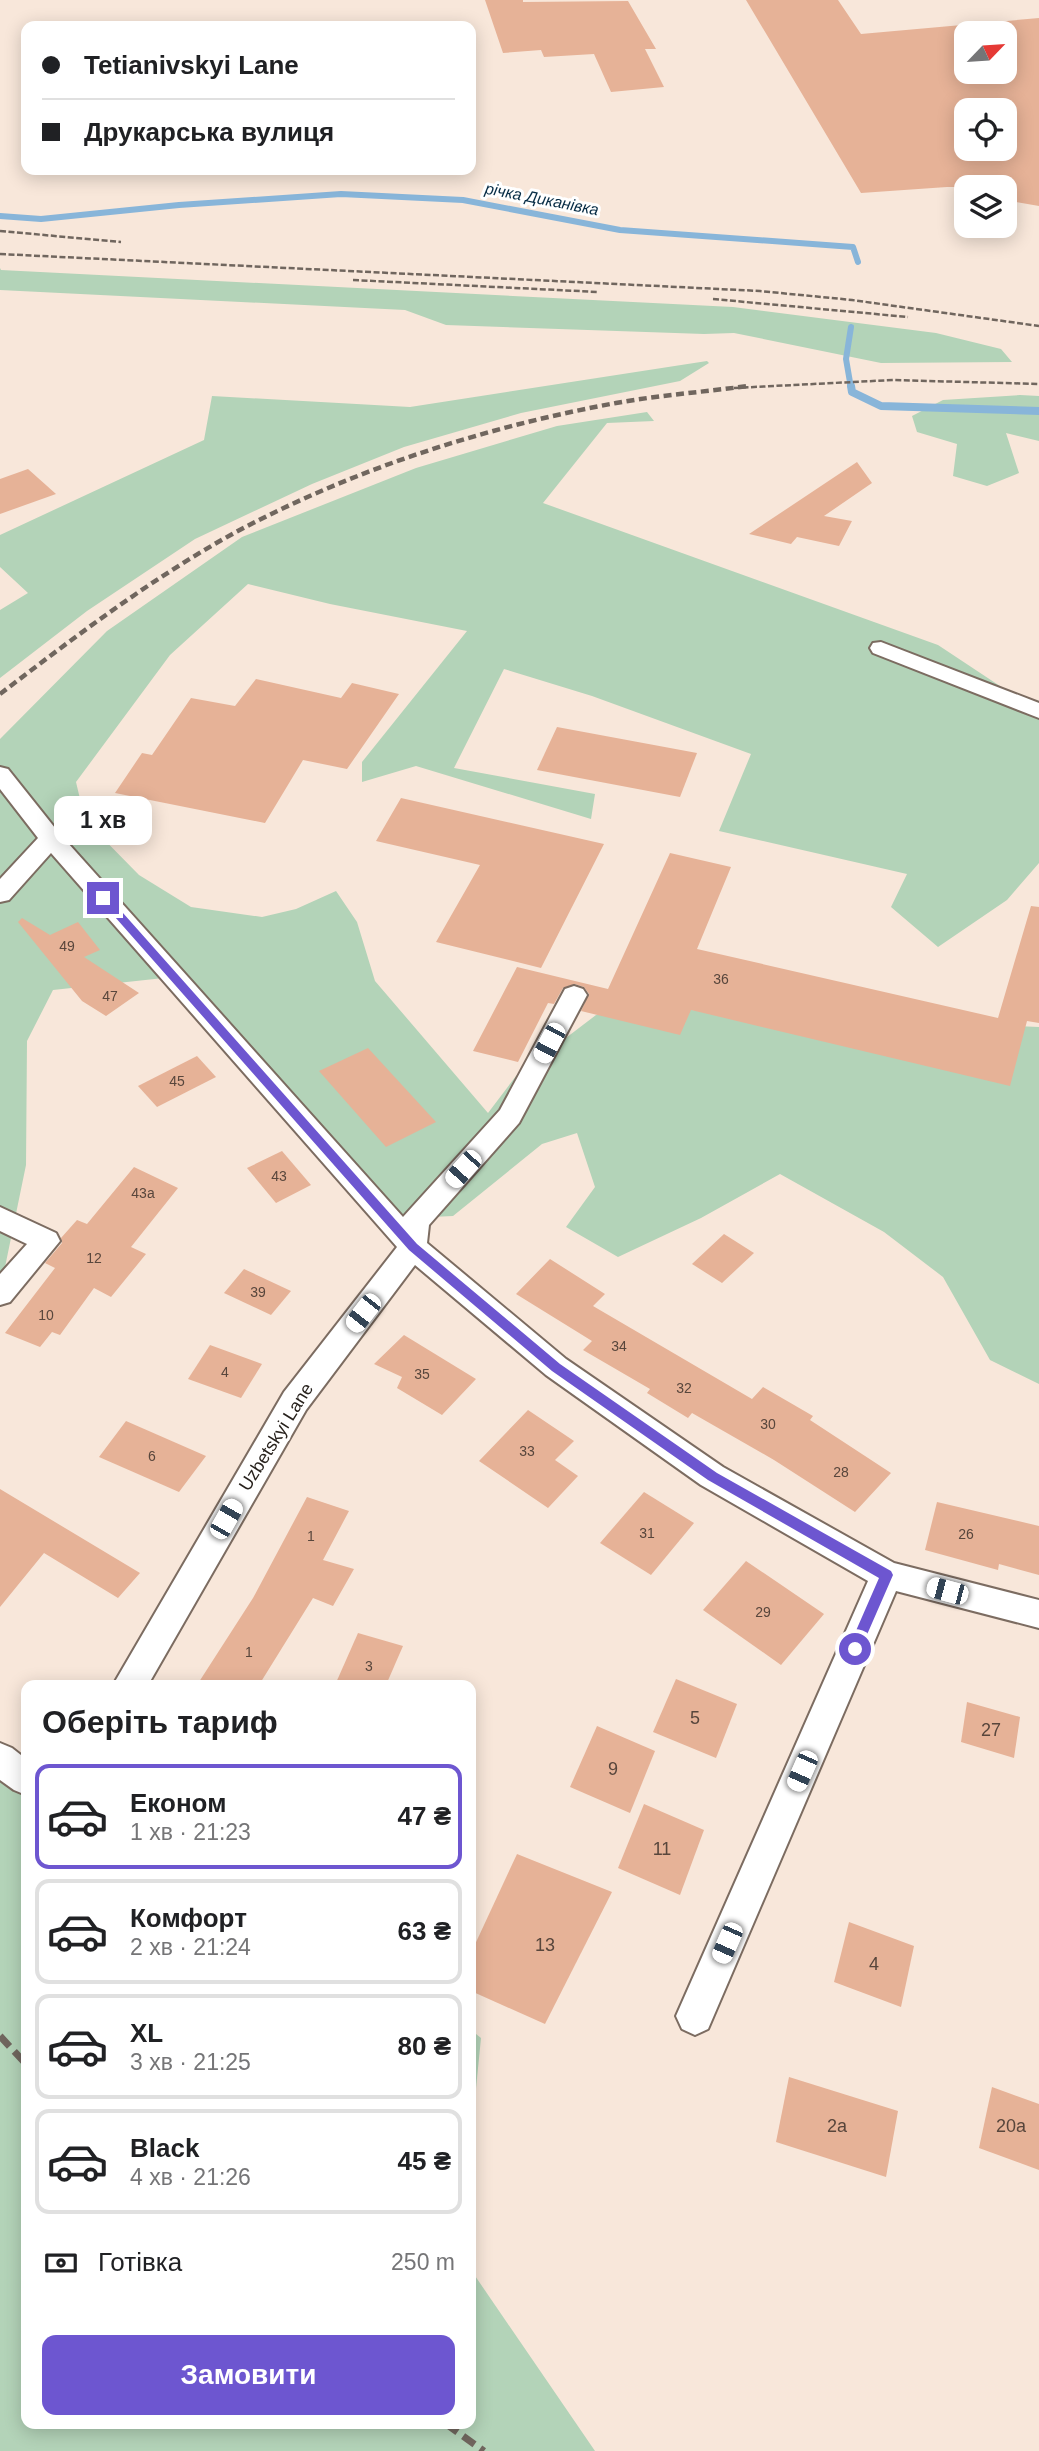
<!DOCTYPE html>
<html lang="uk">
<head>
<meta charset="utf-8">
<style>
	body { margin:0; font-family:Arial,sans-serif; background:#f2f2f2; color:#202124; height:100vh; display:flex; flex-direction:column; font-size:26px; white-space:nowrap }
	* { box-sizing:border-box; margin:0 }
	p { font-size:23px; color:#757577 }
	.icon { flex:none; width:38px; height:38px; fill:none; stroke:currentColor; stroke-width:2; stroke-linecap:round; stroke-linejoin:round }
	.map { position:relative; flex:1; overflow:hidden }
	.panel { position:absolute; left:21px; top:1680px; width:455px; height:749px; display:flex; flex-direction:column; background:#fff; border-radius:14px; box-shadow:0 4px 18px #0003 }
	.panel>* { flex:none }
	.guide { position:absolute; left:21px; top:21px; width:455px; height:154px; border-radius:14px; box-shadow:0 4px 18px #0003; display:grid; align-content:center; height:154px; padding:0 21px; background:#fff }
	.needle { width:46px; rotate:65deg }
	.fabs { position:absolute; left:954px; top:21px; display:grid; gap:14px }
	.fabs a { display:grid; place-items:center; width:63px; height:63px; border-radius:14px; background:#fff; box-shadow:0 4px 18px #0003; font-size:35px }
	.end { position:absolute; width:32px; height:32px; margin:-16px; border:9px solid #6d56d0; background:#fff; box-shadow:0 0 0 4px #fff }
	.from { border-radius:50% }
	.bubble { position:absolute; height:49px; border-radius:14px; background:#fff; box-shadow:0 4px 18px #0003; font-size:23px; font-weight:800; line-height:49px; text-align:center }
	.car { position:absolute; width:21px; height:42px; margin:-21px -10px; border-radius:9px; box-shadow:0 0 5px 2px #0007; background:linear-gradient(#fff 24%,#345 0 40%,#fff 0 76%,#345 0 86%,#fff 0) }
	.guide b { display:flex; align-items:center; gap:24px; height:66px; font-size:26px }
	.guide b+b { border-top:2px solid #e0e0e0 }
	.guide i { width:18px; height:18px; background:#202124 }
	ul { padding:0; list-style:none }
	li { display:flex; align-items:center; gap:21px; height:105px; margin:0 14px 10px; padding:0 7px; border:4px solid #e0e0e0; border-radius:14px }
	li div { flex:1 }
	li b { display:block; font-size:26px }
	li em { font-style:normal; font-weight:800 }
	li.current { border-color:#6d56d0 }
	li>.icon { width:63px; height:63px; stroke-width:1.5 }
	h2 { padding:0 21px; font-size:32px; line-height:84px }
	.pay { display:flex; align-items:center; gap:18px; height:77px; padding:0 21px; font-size:26px }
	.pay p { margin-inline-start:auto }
	.primary-button { display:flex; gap:14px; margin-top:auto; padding:14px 21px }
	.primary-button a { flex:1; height:80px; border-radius:14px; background:#6d56d0; color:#fff; font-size:28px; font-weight:800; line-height:80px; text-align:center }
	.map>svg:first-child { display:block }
</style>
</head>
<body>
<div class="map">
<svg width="1039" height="2451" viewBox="0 0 1039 2451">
	<rect width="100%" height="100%" fill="#f8e7da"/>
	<g fill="#b3d3b8">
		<path d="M0 268 1 270 733 307 936 333 1001 349 1012 362 881 363 734 333 704 334 446 325 405 310 0 290Z"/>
		<path d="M707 361 709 363 680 381 521 413 404 447 312 484 195 539 87 611 0 678V610L28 593 0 567V535L204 440 212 396 410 407Z"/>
		<path d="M1020 395 1039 396V441L1006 433 1019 473 987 486 953 476 957 444 917 432 912 416 943 400Z"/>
		<path d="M647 412 654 421 607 423 543 503 938 645 1039 712V863L1007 900 938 947 891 907 907 874 719 831 751 754 592 696 504 669 454 768 595 794 591 819 416 766 362 782V762L467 631 330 604 248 584 170 655 76 782 85 820 139 875 191 907 262 917 296 909 336 891 357 922 375 981 488 1113 516 1076 596 1015 691 1010 1039 1027V1384L990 1360 943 1277 884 1232 780 1174 701 1218 618 1257 566 1227 595 1187 577 1133 542 1144 453 1216 389 1219 173 977 53 990 27 1041 26 1165 4 1272 0 1276V739L107 631 242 537 416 468 557 426Z"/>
		<path d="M0 1759 26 1779V2424H471V2270L595 2451H0Z"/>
		<path d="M471 2030 481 2038 471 2139Z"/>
	</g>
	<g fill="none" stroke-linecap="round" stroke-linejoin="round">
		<g stroke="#88b5d9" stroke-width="6">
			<path d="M0 216 41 219 179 205 341 194 463 200 620 230 853 247 858 262"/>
			<path d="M851 327 846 359 851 388"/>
		</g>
		<path stroke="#88b5d9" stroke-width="8" d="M851 386 852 392 881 406 1039 411"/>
	</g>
	<g fill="#e6b297" fill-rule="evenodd">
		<path d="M485 0H523V2L628 1 656 49H645L664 87 611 92 594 54 544 57 541 50 503 53Z"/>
		<path d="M746 0H838L861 34 1039 18V206L1004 200V187H947L861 193ZM966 33H1004V72H966ZM966 110H1004V149H966Z"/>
		<path d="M857 462 872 483 824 516 852 521 839 546 797 537 791 544 749 534Z"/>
		<path d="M28 469 56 494 0 514V479Z"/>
		<path d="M256 679 341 698 352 683 399 694 347 769 303 760 265 823 115 793 142 753 152 755 191 698 235 706Z"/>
		<path d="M557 727 697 753 680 797 537 770Z"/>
		<path d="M401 798 604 844 541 968 436 942 480 865 376 841Z"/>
		<path d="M670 853 731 867 697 949 998 1018 1031 906 1039 907V1023L1027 1021 1010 1086 691 1010 680 1035 581 1011 589 994 584 987 575 984 563 988 554 1004 548 1003 518 1062 473 1051 517 967 608 989Z"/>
		<path d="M22 918 50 935 78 922 100 950 84 957 139 993 106 1016 82 1001 18 922Z"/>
		<path d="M368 1048 436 1122 386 1147 319 1071Z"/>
		<path d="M197 1056 216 1077 157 1107 138 1086Z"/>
		<path d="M282 1151 311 1185 276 1203 247 1168Z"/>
		<path d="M134 1167 178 1188 131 1247 146 1254 111 1297 94 1288 60 1335 52 1332 40 1347 5 1333 55 1268 45 1263 62 1243 61 1238 77 1220 87 1224Z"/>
		<path d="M724 1234 754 1253 722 1283 692 1264Z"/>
		<path d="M550 1259 605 1294 593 1306 752 1399 763 1387 813 1416 810 1420 891 1473 855 1512 774 1460 692 1413 688 1418 647 1393 650 1389 583 1350 592 1341 516 1294Z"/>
		<path d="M244 1269 291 1291 271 1315 224 1293Z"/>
		<path d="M404 1335 476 1379 442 1415 397 1388 402 1377 374 1364Z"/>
		<path d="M210 1345 262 1364 241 1398 188 1379Z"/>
		<path d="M528 1410 574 1441 555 1460 578 1476 548 1508 479 1461Z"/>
		<path d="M126 1421 206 1456 179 1492 99 1457Z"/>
		<path d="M0 1489 140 1573 118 1598 44 1553 0 1607Z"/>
		<path d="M644 1492 694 1523 651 1575 600 1543Z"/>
		<path d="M307 1497 349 1511 323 1560 354 1569 333 1606 313 1598 259 1685H197L253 1598Z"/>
		<path d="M937 1502 1039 1526V1575L999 1564 998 1570 925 1550Z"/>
		<path d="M746 1561 824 1614 781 1665 703 1610Z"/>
		<path d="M358 1633 403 1646 386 1685H335Z"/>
		<path d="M676 1679 737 1704 716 1758 653 1732Z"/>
		<path d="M967 1702 1020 1717 1014 1758 961 1742Z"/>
		<path d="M597 1726 655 1751 630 1813 570 1787Z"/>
		<path d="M644 1804 704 1830 680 1895 618 1868Z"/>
		<path d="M517 1854 612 1892 545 2024 471 1991V1953Z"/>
		<path d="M849 1922 914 1946 901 2007 834 1982Z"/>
		<path d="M789 2077 898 2111 886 2177 776 2142Z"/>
		<path d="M992 2087 1039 2104V2170L979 2148Z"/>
	</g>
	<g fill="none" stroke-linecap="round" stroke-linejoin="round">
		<g stroke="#7c6c61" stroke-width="4">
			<g id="minor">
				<path d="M881 642 1039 703V718L873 653 870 648 873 643Z"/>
				<path d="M0 767 8 769 59 833 403 1217 500 1110 565 989 574 986 583 989 587 995 519 1123 429 1225 427 1243 566 1359 723 1467 894 1563 1039 1600V1628L896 1591 708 2029 695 2035 682 2029 676 2016 868 1581 701 1485 546 1375 415 1265 306 1410 148 1685H113L284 1392 397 1247 51 853 9 900 0 902V879L38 838 0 789Z"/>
				<path d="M0 1207 56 1233 60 1241 10 1302 0 1305V1274L27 1244 0 1231Z"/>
				<path d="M0 1743 12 1748 26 1759V1795L14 1790 0 1780Z"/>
			</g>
		</g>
		<use href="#minor" fill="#fff" fill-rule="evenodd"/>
		<g stroke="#70665e" stroke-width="2.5" stroke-dasharray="6 2.5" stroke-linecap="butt">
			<path d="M0 231 121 242"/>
			<path d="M0 254 760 291 852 300 1039 326"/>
			<path d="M353 280 598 292"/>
			<path d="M713 299 908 317"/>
			<path d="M734 388 893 380 1039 384"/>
		</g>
		<path stroke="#70665e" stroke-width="4.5" stroke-dasharray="8 4.5" stroke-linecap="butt" d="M0 694C76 636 152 578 236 532 354 469 485 427 616 403 660 395 704 392 748 386"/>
		<g stroke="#70665e" stroke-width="7" stroke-dasharray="14 7" stroke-linecap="butt">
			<path d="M0 2036 26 2064"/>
			<path d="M446 2424 484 2451"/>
		</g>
	</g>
	<path fill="#6d56d0" d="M100 895H107L417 1244 560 1364 717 1473 891 1571 893 1575 859 1653H850L848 1649 879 1578 708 1480 552 1371 409 1250 100 900Z"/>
	<g text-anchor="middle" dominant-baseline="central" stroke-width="6" stroke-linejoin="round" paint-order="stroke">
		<g font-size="14" fill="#58463c">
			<text x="67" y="946">49</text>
			<text x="721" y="979">36</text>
			<text x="110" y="996">47</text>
			<text x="177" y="1081">45</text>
			<text x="279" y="1176">43</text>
			<text x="143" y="1193">43а</text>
			<text x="94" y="1258">12</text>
			<text x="258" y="1292">39</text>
			<text x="46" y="1315">10</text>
			<text x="619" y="1346">34</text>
			<text x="225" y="1372">4</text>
			<text x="422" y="1374">35</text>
			<text x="684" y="1388">32</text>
			<text x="768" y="1424">30</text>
			<text x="527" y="1451">33</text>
			<text x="152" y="1456">6</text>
			<text x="841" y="1472">28</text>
			<text x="647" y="1533">31</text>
			<text x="966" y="1534">26</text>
			<text x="311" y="1536">1</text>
			<text x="763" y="1612">29</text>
			<text x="249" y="1652">1</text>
			<text x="369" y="1666">3</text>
		</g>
		<g font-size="16" font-style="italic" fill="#072c45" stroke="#fff">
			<text transform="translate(542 199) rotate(11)">річка Диканівка</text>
		</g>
		<g font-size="18" fill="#28221d" stroke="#fff">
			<text transform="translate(276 1437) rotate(-58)">Uzbetskyi Lane</text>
		</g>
		<g font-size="18" fill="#58463c">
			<text x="695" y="1718">5</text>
			<text x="991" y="1730">27</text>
			<text x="613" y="1769">9</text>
			<text x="662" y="1849">11</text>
			<text x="545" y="1945">13</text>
			<text x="874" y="1964">4</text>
			<text x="837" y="2126">2а</text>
			<text x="1011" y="2126">20а</text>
		</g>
	</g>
</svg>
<div class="fabs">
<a><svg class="needle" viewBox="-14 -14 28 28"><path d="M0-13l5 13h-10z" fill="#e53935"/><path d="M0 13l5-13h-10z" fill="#757577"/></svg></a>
<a><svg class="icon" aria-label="locate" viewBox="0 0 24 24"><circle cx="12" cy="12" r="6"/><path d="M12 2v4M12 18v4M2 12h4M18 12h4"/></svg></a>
<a><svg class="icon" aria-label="layers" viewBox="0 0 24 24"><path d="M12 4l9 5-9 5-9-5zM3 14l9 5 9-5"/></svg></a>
</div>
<i class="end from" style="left:855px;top:1649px"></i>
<i class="end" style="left:103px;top:898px"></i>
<div class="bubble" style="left:54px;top:796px;width:98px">1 хв</div>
<i class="car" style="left:549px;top:1043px;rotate:208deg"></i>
<i class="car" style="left:463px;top:1169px;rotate:222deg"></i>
<i class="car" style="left:363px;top:1313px;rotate:218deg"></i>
<i class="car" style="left:226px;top:1519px;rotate:30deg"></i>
<i class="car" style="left:947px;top:1591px;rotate:285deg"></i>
<i class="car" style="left:802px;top:1771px;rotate:204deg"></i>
<i class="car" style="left:727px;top:1943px;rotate:204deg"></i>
<div class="guide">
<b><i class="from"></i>Tetianivskyi Lane</b>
<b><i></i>Друкарська вулиця</b>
</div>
<section class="panel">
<h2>Оберіть тариф</h2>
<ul>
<li class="current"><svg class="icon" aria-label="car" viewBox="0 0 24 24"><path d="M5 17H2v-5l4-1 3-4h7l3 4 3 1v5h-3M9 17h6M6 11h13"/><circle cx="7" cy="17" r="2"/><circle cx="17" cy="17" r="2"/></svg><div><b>Економ</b><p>1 хв · 21:23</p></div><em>47 ₴</em></li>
<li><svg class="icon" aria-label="car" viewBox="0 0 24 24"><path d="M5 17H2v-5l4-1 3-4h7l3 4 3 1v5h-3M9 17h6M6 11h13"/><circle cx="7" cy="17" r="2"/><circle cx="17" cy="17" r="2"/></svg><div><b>Комфорт</b><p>2 хв · 21:24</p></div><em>63 ₴</em></li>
<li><svg class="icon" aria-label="car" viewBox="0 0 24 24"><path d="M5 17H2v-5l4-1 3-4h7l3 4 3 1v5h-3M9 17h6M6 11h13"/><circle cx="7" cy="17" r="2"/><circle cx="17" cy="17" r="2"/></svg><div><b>XL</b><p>3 хв · 21:25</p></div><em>80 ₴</em></li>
<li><svg class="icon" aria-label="car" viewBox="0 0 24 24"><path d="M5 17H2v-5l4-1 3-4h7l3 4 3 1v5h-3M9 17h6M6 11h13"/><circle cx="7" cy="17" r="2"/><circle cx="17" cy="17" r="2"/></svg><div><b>Black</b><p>4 хв · 21:26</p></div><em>45 ₴</em></li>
</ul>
<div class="pay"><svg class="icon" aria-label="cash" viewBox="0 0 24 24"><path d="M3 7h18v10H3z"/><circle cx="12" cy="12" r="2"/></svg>Готівка<p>250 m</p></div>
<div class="primary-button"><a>Замовити</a></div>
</section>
</div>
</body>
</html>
